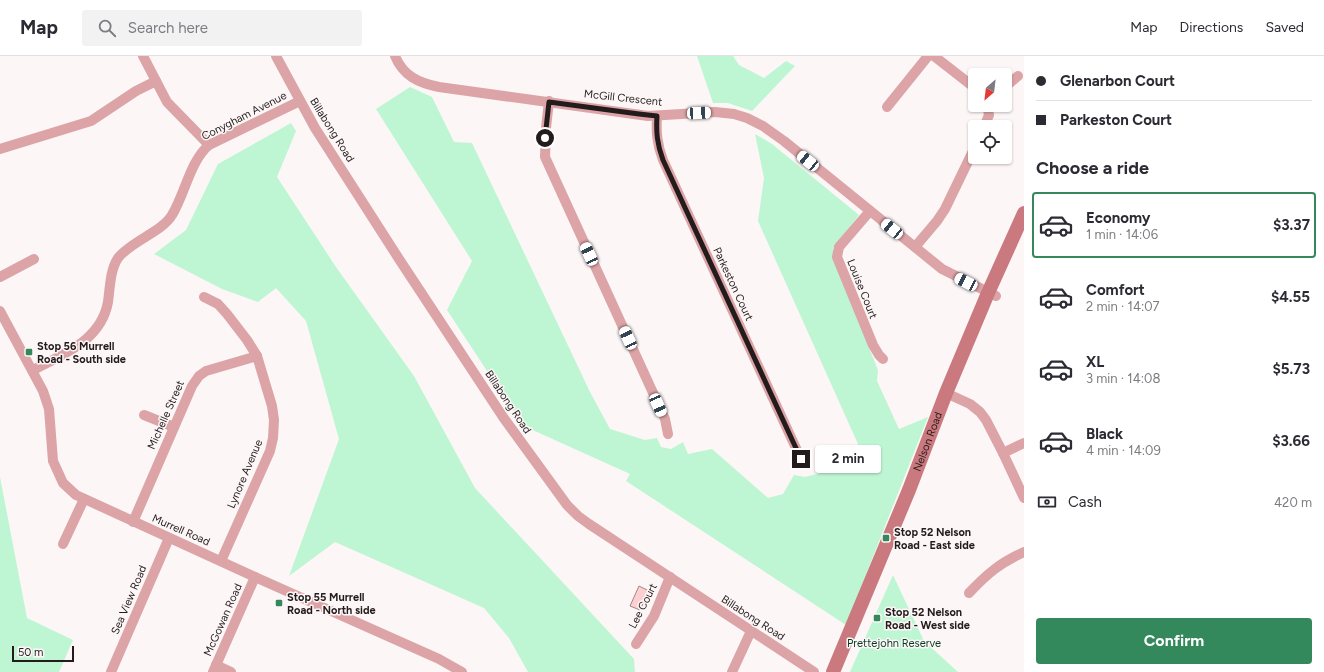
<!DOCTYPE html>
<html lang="en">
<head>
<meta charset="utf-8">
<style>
	body { margin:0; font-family:Figtree,sans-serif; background:#f2f2f3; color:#2b2b33; height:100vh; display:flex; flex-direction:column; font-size:15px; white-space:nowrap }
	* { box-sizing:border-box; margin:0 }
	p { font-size:13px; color:#7c7c81 }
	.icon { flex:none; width:22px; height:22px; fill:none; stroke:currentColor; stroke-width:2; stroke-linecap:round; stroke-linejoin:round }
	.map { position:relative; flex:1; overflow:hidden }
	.panel { display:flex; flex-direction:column; background:#fff; width:300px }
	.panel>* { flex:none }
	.banner { display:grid; align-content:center; height:88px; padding:0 12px; background:#fff }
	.needle { width:26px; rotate:208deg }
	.buttons { position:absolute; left:968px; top:12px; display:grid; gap:8px }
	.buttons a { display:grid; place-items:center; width:44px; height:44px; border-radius:4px; background:#fff; box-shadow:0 1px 3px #0004; font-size:20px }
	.scale { position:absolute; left:12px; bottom:10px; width:62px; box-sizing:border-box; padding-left:4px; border:2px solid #241b1c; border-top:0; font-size:11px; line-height:14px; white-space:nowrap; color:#241b1c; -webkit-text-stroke:3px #fcf6f6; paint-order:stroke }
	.end { position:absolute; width:18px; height:18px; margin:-9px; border:5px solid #241b1c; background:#fff; box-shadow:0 0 0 2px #fff }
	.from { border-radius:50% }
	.bubble { position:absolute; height:28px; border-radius:4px; background:#fff; box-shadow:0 1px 3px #0004; font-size:13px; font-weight:700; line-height:28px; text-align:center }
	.car { position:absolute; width:12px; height:24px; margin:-12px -6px; border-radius:5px; box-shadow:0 0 3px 1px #0007; background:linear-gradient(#fff 24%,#345 0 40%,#fff 0 76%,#345 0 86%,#fff 0) }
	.banner b { display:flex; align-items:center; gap:14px; height:38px; font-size:15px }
	.banner b+b { border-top:1px solid #e1e1e2 }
	.banner i { width:10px; height:10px; background:#2b2b33 }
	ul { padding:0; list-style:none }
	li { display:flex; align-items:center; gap:12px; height:66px; margin:0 8px 6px; padding:0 4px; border:2px solid transparent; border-radius:4px }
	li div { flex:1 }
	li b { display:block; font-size:15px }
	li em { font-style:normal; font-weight:700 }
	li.active { border-color:#34895c }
	li>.icon { width:36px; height:36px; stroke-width:1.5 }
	h2 { padding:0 12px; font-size:18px; line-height:48px }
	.pay { display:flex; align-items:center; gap:10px; height:44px; padding:0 12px; font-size:15px }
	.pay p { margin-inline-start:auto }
	.cta { display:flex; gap:8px; margin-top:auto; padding:8px 12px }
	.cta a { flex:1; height:46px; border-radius:4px; background:#34895c; color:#fff; font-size:16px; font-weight:700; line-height:46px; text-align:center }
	header { display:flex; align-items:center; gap:24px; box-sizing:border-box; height:56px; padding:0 20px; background:#fff; border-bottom:1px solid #e1e1e2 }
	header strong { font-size:19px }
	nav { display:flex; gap:22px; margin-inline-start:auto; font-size:14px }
	.search { width:280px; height:36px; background:#f2f2f3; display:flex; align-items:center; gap:10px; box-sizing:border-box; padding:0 14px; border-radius:4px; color:#7c7c81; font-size:15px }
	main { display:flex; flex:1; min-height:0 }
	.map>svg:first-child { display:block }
</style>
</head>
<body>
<header>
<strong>Map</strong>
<div class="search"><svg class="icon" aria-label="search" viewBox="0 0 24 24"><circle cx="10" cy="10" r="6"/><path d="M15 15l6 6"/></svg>Search here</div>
<nav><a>Map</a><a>Directions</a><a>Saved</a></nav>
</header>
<main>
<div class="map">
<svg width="1024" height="616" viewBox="0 0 1024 616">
	<rect width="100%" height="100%" fill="#fcf6f6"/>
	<g fill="#bef6d3">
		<path d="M697 0H733L739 9 764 22 786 5 795 10 752 55 728 47H713Z"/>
		<path d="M410 31 432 41 454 86 472 87 590 336 610 373 645 384 657 382 661 391 671 393 683 386 688 398 712 393 768 442 783 438 794 419 805 421 821 417 855 400 858 388 758 165 764 122 755 78 772 88 859 159 833 192V201L878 314 877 325 899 373 928 361 846 569 626 425 630 418 526 371 508 347 447 254 472 205 376 53Z"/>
		<path d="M291 67 296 75 277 121 336 211 414 320 475 432 634 603 635 616H528L509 582 484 552 335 486 289 520 339 383 306 265 276 232 258 246 222 233 154 198 186 174 218 108Z"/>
		<path d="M0 421 27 562 73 584 59 616H0Z"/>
		<path d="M893 519 924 585 958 616H850Z"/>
	</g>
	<path fill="#fecfd1" stroke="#9f8788" d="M639 530 649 535 640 554 630 550Z"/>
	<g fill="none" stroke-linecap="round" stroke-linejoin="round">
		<g stroke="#dca4a7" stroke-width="10">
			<path d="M143 0 167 46 209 89"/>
			<path d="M276 0 315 72 399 203 503 361 567 449 578 460 589 468 814 616"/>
			<path d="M395 0C403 20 419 27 439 31L648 60 715 56 734 58 747 62 763 70 784 85 942 213 996 240"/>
			<path d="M934 0 975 32"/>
			<path d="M1005 31 1018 20"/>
			<path d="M549 45 546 72 545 101 665 363 668 378"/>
			<path d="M887 51 928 0"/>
			<path d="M657 60C656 76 657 88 663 104L801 403"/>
			<path d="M984 71 989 59 987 49"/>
			<path d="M0 93 91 65 136 35 156 25"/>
			<path d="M870 155 839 191 837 201 873 289 879 299 883 303"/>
			<path d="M915 191 937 165 945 153 975 91"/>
			<path d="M0 221 34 203"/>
			<path d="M204 241 218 248 227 258 247 284 257 300 272 350 274 364 273 382 270 395 221 505"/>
			<path d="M0 255 43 335 49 353 53 405 63 427 76 439 255 521 439 603 462 616"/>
			<path d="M33 314C63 298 101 285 108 246 110 232 110 214 118 202 131 185 162 176 172 159 185 138 190 105 209 89L300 45"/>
			<path d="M946 337 970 348 980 356 986 364 1003 397 1024 442"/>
			<path d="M144 359 174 371"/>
			<path d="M1003 397 1024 387"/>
			<path d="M133 466 192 330 199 320 206 315 257 300"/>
			<path d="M63 488 84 443"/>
			<path d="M969 537C988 517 1000 507 1024 496"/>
			<path d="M636 588 654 560 670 521"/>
			<path d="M216 609 231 616"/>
			<path d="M111 616 169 482"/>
			<path d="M213 616 255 521"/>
			<path d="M732 616 751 575"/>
		</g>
		<path stroke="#ca797f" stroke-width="14" id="s1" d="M833 616 909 434 946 337 988 237 1024 157"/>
	</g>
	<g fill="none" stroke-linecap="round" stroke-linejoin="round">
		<path stroke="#241b1c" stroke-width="5" d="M545 82 549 46 639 58 657 60C656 76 657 88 663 104L801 403"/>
	</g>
	<g fill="#34895c" stroke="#fcf6f6" stroke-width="1.5">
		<rect x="25" y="292" width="8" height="8" rx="2"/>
		<rect x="882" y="478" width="8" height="8" rx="2"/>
		<rect x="275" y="543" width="8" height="8" rx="2"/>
		<rect x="873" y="558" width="8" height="8" rx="2"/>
	</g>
	<g text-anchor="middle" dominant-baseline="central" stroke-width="3" stroke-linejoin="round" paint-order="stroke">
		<g font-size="11" fill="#241b1c" stroke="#fcf6f6">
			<text transform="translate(623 42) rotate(6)">McGill Crescent</text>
			<text transform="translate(244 60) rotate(-27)">Conygham Avenue</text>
			<text transform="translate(332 74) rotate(58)">Billabong Road</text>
			<text transform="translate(733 228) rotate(65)">Parkeston Court</text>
			<text transform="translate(862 233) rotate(68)">Louise Court</text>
			<text transform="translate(508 346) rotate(56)">Billabong Road</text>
			<text transform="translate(166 359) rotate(-66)">Michelle Street</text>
			<text stroke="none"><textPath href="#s1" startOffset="249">Nelson Road</textPath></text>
			<text transform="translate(245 418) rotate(-67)">Lynore Avenue</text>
			<text transform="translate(181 474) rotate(24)">Murrell Road</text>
			<text transform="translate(129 544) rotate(-67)">Sea View Road</text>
			<text transform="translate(643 550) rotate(-63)">Lee Court</text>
			<text transform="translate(753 562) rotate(33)">Billabong Road</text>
			<text transform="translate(223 564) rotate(-66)">McGowan Road</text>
		</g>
		<g font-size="11" font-weight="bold" fill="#241b1c" stroke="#fcf6f6" text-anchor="start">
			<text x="37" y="290">Stop 56 Murrell<tspan x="37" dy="13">Road - South side</tspan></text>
			<text x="894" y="476">Stop 52 Nelson<tspan x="894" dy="13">Road - East side</tspan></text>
			<text x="287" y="541">Stop 55 Murrell<tspan x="287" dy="13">Road - North side</tspan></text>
			<text x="885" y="556">Stop 52 Nelson<tspan x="885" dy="13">Road - West side</tspan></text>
		</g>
		<g font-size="11" fill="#043b22" stroke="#fcf6f6">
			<text x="894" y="587">Prettejohn Reserve</text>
		</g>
	</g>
</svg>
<div class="buttons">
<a><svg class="needle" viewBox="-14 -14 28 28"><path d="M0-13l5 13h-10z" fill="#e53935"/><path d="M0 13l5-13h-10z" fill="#7c7c81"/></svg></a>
<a><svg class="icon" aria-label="locate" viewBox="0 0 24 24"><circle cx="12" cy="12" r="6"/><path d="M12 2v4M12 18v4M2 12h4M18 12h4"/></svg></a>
</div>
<div class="scale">50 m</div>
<i class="end from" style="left:545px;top:82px"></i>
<i class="end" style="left:801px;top:403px"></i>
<div class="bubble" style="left:815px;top:389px;width:66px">2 min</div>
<i class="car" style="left:699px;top:57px;rotate:87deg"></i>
<i class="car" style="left:808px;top:105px;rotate:309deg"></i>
<i class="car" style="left:892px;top:173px;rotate:309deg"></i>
<i class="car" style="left:589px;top:198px;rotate:335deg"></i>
<i class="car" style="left:966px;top:226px;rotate:297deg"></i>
<i class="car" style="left:628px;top:282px;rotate:335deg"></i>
<i class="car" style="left:658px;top:349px;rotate:156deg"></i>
</div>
<section class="panel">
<div class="banner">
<b><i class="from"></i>Glenarbon Court</b>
<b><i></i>Parkeston Court</b>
</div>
<h2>Choose a ride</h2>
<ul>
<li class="active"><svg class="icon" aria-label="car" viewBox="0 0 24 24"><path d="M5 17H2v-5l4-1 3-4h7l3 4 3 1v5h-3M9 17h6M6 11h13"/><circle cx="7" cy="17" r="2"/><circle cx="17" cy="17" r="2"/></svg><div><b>Economy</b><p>1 min · 14:06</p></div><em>$3.37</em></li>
<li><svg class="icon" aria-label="car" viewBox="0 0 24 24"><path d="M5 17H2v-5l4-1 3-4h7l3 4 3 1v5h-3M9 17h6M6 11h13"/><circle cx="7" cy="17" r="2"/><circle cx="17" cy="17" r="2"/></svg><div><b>Comfort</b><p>2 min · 14:07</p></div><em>$4.55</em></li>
<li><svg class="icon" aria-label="car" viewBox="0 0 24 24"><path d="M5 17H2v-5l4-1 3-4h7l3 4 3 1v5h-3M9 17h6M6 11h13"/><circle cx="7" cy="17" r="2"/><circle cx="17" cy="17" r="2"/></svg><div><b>XL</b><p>3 min · 14:08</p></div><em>$5.73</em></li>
<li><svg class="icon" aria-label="car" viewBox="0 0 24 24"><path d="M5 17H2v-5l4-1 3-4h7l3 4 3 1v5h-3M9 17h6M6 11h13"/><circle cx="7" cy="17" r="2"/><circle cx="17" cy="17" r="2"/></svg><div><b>Black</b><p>4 min · 14:09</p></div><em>$3.66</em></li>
</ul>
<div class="pay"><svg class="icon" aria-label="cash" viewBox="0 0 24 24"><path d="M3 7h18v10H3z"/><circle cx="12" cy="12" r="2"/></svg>Cash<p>420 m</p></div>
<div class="cta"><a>Confirm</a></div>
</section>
</main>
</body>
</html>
